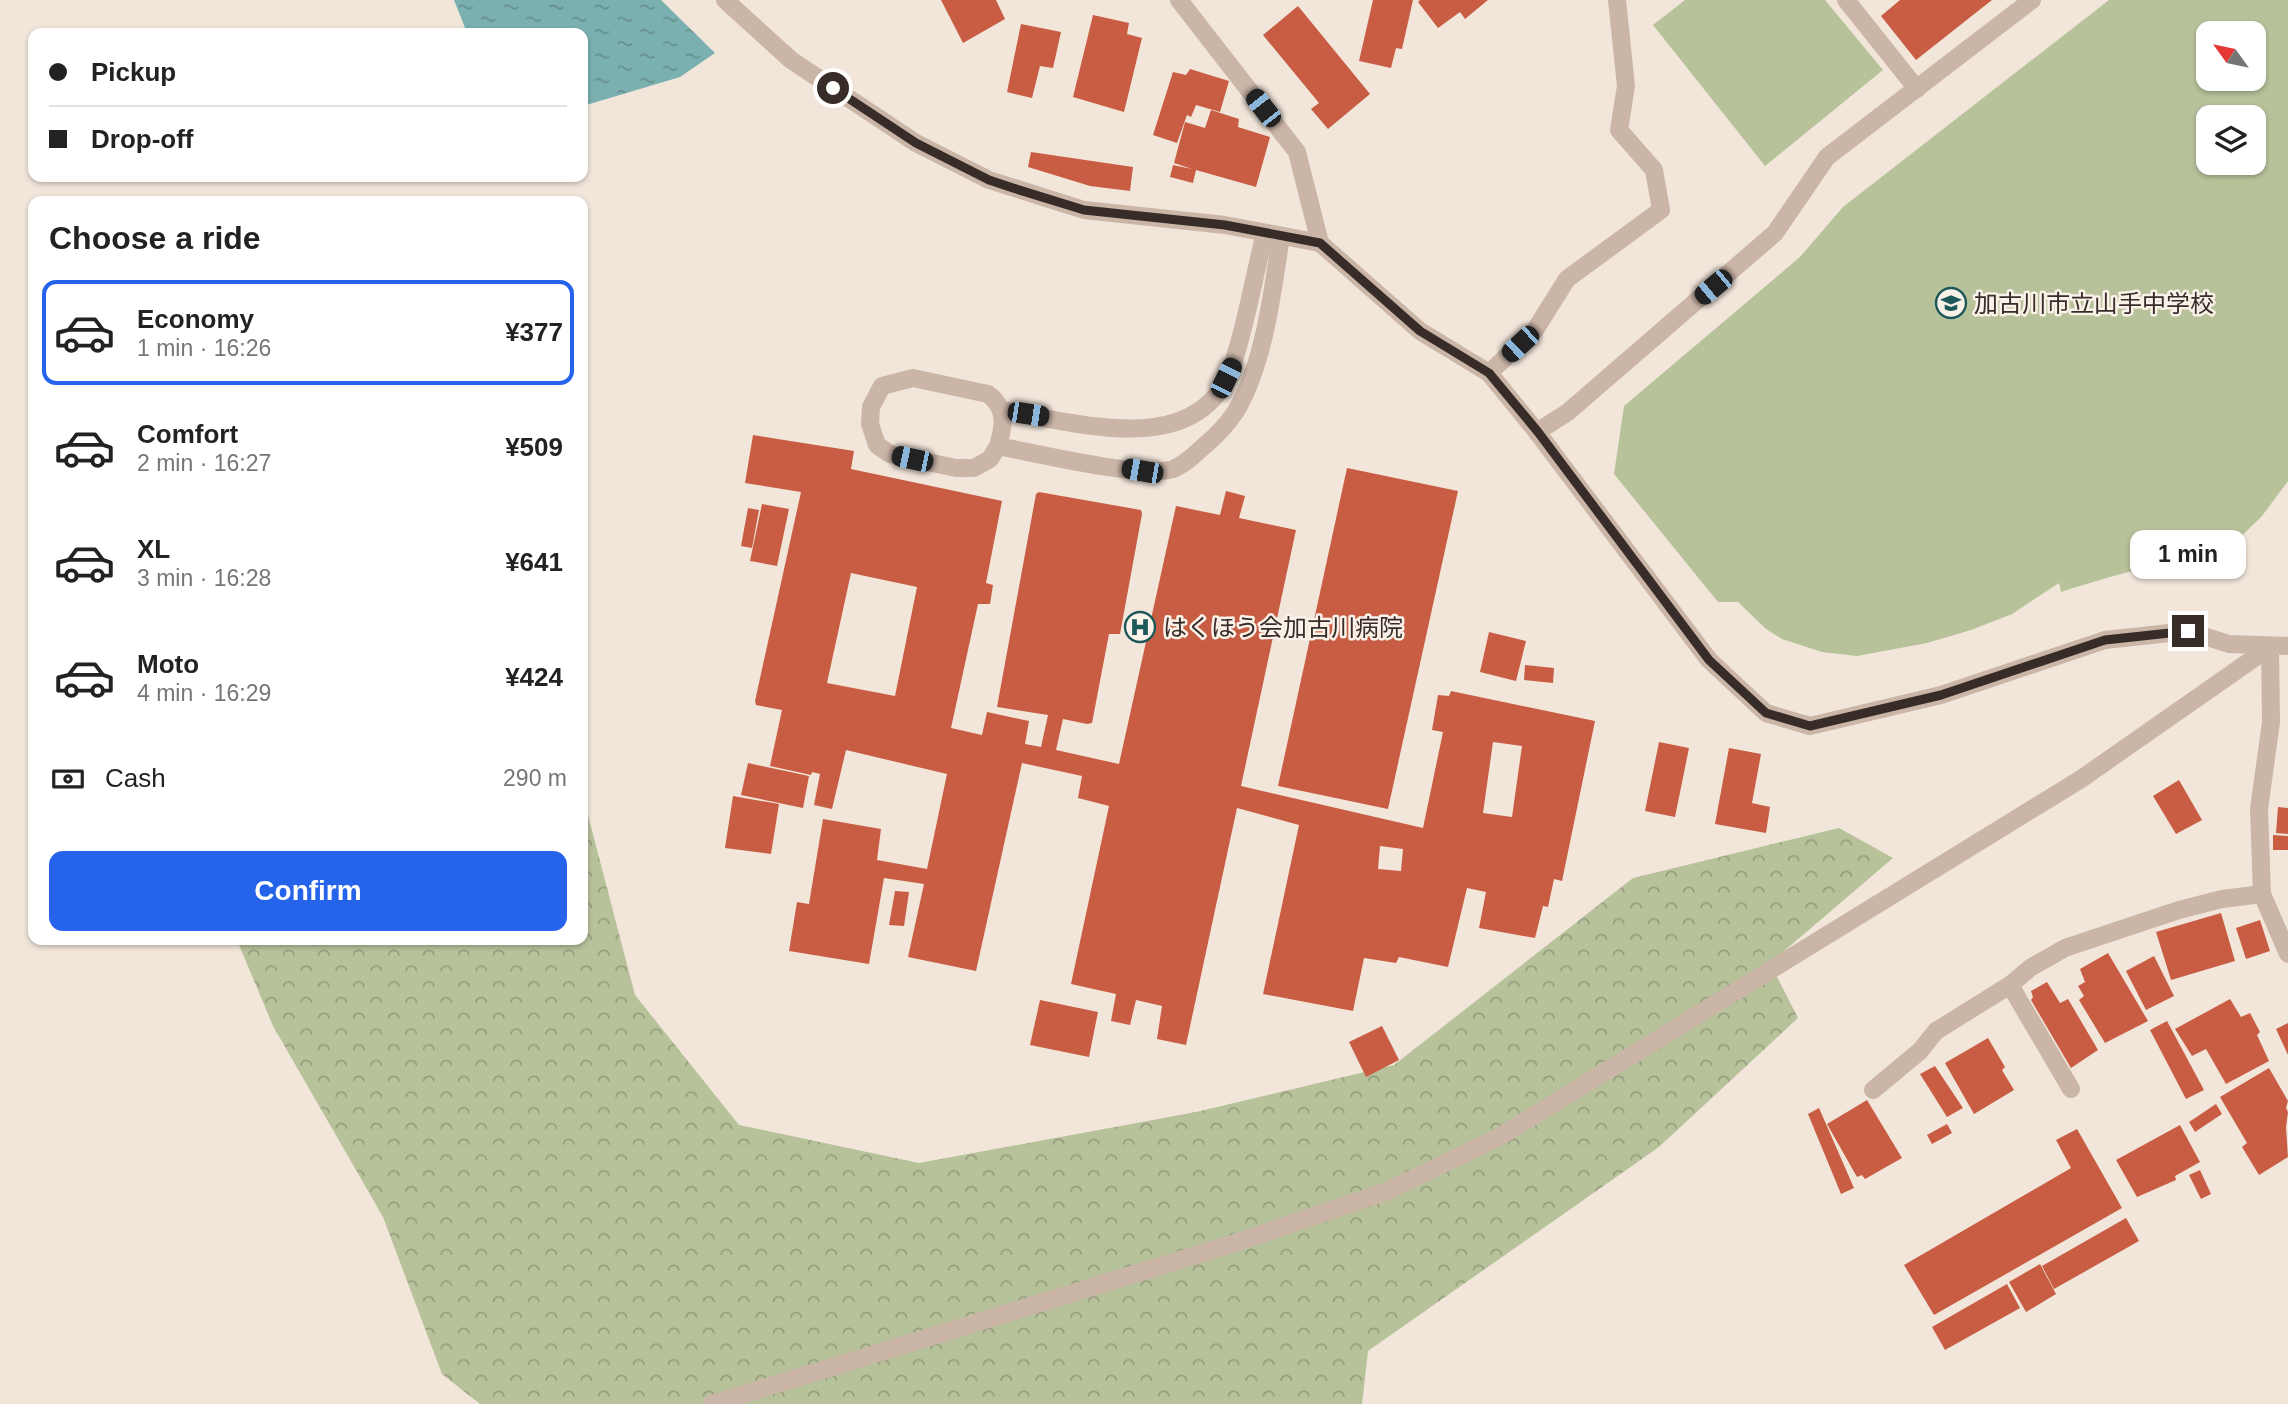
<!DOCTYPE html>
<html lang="en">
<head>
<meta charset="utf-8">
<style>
	body { margin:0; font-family:Arial,"Noto Sans JP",sans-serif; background:#f6f6f6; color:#222; height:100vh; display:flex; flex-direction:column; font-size:26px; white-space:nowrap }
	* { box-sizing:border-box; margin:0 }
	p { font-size:23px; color:#767676 }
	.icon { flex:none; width:38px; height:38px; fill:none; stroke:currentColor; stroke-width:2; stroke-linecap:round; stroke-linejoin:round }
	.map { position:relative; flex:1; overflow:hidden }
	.drawer { position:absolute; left:28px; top:196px; width:560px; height:749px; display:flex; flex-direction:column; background:#fff; border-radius:14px; box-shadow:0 2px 5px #0004 }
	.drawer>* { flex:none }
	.hud { position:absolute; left:28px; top:28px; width:560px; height:154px; border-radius:14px; box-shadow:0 2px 5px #0004; display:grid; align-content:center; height:154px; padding:0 21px; background:#fff }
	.needle { width:46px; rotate:303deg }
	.tools { position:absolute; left:2196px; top:21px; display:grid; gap:14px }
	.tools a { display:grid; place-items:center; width:70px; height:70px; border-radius:14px; background:#fff; box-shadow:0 2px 5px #0004; font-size:35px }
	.end { position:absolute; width:32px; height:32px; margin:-16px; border:9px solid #372c28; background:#fff; box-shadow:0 0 0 4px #fff }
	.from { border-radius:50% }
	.bubble { position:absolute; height:49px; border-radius:14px; background:#fff; box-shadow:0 2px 5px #0004; font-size:23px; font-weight:600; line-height:49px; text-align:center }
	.car { position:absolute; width:21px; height:42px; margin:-21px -10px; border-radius:9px; box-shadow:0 0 5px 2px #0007; background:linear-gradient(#222 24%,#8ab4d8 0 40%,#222 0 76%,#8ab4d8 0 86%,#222 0) }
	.hud b { display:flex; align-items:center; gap:24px; height:66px; font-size:26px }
	.hud b+b { border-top:2px solid #e0e0e0 }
	.hud i { width:18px; height:18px; background:#222 }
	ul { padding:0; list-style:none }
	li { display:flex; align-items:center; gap:21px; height:105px; margin:0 14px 10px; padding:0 7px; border:4px solid transparent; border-radius:14px }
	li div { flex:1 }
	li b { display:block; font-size:26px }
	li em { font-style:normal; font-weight:600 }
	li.on { border-color:#2563eb }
	li>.icon { width:63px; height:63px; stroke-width:1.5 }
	h2 { padding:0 21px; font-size:32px; line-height:84px }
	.pay { display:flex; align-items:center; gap:18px; height:77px; padding:0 21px; font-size:26px }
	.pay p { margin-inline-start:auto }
	.action { display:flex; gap:14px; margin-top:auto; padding:14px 21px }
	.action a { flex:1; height:80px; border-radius:14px; background:#2563eb; color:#fff; font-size:28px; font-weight:600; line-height:80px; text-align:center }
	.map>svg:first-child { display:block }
</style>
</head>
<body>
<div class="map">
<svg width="2288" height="1404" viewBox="0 0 2288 1404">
	<defs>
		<pattern id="forest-crowns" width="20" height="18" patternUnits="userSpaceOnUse" patternTransform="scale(1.75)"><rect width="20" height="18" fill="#b7c29b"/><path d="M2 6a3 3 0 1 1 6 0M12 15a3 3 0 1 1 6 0" fill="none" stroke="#969e7e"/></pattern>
		<pattern id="water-ripples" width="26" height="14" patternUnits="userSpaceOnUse" patternTransform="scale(1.75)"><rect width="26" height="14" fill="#7ab0af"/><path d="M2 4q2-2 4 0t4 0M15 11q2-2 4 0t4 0" fill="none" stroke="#658f8e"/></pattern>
	</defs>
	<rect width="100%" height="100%" fill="#f2e6db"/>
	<path fill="url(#forest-crowns)" d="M583 796 635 995 739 1125 919 1163 1196 1112 1394 1065 1633 878 1839 828 1893 858 1770 963 1798 1018 1659 1147 1368 1351 1362 1404H480L442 1374 383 1217 273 1026 237 940H583Z"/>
	<g fill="#b7c29b" fill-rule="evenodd">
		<path d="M1685 0H1825L1883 70 1765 166 1653 25Z"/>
		<path d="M2109 0H2288V481L2262 516 2219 558C2163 560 2115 575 2061 592L2059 583 2012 614 1971 630 1927 643 1857 656 1822 652 1782 639 1766 629 1738 602H1718L1614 474 1624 406 1800 257 1843 207ZM2208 33H2254V79H2208ZM2208 117H2254V163H2208Z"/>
	</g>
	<path fill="url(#water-ripples)" d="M454 0H661L715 53 680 77 583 106V33H467Z"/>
	<g fill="#c85d44" fill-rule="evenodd">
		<path d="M941 0H996L1005 19 963 43Z"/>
		<path d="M1373 0H1413L1402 49 1396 48 1391 68 1359 61Z"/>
		<path d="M1420 0H1488L1465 19 1460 12 1438 28 1418 2Z"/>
		<path d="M1900 0H1992L1916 60 1881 16Z"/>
		<path d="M1298 6 1370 94 1328 129 1311 109 1319 103 1263 35Z"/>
		<path d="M1093 15 1129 23 1127 34 1142 38 1124 112 1073 97Z"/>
		<path d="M1021 24 1061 32 1053 68 1040 66 1032 98 1007 92Z"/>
		<path d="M1190 69 1229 81 1220 112 1196 105 1191 117 1187 115 1177 143 1153 135 1173 72 1186 75Z"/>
		<path d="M1211 110 1239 119 1238 127 1270 137 1256 187 1196 170 1193 183 1170 177 1173 165 1192 169 1174 163 1185 122 1205 128Z"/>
		<path d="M1031 152 1133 167 1130 191 1090 186 1028 167Z"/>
		<path d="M753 435 854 451 851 469 1002 501 986 583 993 585 990 604H978L951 728 982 735 987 712 1029 721 1025 744 1041 747 1048 715 997 707 1036 494 1039 492 1141 510 1142 514 1120 634H1109L1092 723 1087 724 1063 719 1056 750 1119 764 1176 506 1220 515 1226 491 1245 496 1239 518 1296 530 1241 786 1423 828 1443 732 1432 730 1438 695 1449 696 1451 691 1595 721 1562 881 1554 879 1548 907 1543 906 1535 938 1479 928 1486 892 1467 888 1448 967 1399 957 1396 963 1364 958 1353 1011 1263 994 1299 825 1237 808 1186 1045 1157 1039 1162 1006 1136 1000 1130 1025 1111 1021 1116 994 1071 984 1109 806 1078 798 1082 776 1022 763 976 971 908 957 924 884 884 878 869 964 789 951 797 902 809 904 823 819 881 829 877 860 927 869 947 774 846 750 832 809 814 805 820 774 812 772 811 775 770 766 782 710 756 705 755 701 801 492 745 483ZM851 573 917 587 895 696 827 683ZM1493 742 1522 746 1512 817 1483 813ZM1380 846 1403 849 1401 871 1378 869Z"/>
		<path d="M1347 468 1458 491 1388 809 1278 786Z"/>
		<path d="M762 504 789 509 777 566 750 561Z"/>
		<path d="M748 508 759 510 752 548 741 546Z"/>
		<path d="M1489 632 1526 641 1516 681 1480 672Z"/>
		<path d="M1525 665 1554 668 1553 683 1524 680Z"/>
		<path d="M1659 742 1689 748 1675 817 1645 811Z"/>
		<path d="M1729 748 1761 754 1752 803 1770 807 1766 833 1715 824Z"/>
		<path d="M748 763 809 776 803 808 741 795Z"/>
		<path d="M2179 780 2202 820 2176 834 2153 796Z"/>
		<path d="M733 796 779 804 771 854 725 848Z"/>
		<path d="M2278 807 2288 808V834L2276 833Z"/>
		<path d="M2273 835 2288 836V850H2273Z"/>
		<path d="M895 891 909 892 904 926 889 925Z"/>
		<path d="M2221 913 2235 961 2171 980 2156 932Z"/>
		<path d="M2260 920 2270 951 2246 959 2236 928Z"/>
		<path d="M2108 953 2148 1021 2105 1043 2079 1000 2084 996 2078 986 2085 982 2080 969Z"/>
		<path d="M2154 956 2174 996 2146 1010 2126 971Z"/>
		<path d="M2047 982 2060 1003 2068 999 2098 1050 2071 1068 2031 1000 2033 997 2031 991Z"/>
		<path d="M2230 999 2241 1017 2250 1013 2260 1032 2257 1035 2269 1061 2226 1084 2206 1049 2192 1056 2175 1029Z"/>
		<path d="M1040 1000 1098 1012 1089 1057 1030 1045Z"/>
		<path d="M2167 1021 2204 1090 2186 1099 2150 1030Z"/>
		<path d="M2288 1023V1055L2276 1029Z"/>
		<path d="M1382 1026 1399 1060 1366 1077 1349 1042Z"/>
		<path d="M1988 1038 2005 1067 2002 1070 2014 1090 1974 1114 1945 1063Z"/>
		<path d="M1935 1066 1963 1108 1947 1117 1920 1074Z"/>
		<path d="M2269 1068 2288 1101 2286 1108 2288 1112 2286 1127 2288 1157 2259 1175 2242 1147 2247 1143 2220 1097Z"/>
		<path d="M1867 1100 1902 1158 1865 1179 1862 1175 1857 1177 1827 1124Z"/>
		<path d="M2216 1104 2222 1114 2195 1132 2189 1122Z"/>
		<path d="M1819 1108 1854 1188 1841 1194 1808 1114Z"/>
		<path d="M1947 1124 1952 1133 1932 1144 1927 1135Z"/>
		<path d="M2180 1125 2200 1162 2175 1176 2176 1180 2137 1197 2116 1160Z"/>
		<path d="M2077 1129 2122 1208 1934 1315 1904 1265 2071 1168 2056 1140Z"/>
		<path d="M2200 1170 2211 1194 2201 1199 2189 1175Z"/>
		<path d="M2126 1218 2139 1241 2054 1289 2042 1266Z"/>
		<path d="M2040 1264 2056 1294 2026 1312 2009 1282Z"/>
		<path d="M2007 1284 2020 1308 1945 1350 1932 1327Z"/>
	</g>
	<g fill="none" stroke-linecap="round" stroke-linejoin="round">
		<g stroke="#cbb5a7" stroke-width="18">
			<path d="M1846 0 1917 89"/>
			<path d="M1489 373 1535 330 1567 279 1661 210 1654 170 1619 130 1626 86 1617 0"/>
			<path d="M1001 410C1076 422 1201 463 1233 363 1247 321 1254 276 1265 233"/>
			<path d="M1537 432 1568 412 1775 233 1827 157 2032 0"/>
			<path d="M998 446C1004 426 1007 408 988 394L913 378 882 386 871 407 870 424 877 445 890 454 956 468H974L990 459 998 446C1035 453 1143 479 1173 469 1184 465 1194 455 1203 447 1215 437 1227 425 1236 411 1264 365 1273 289 1281 236"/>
		</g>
		<g stroke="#cbb5a7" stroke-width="18">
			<path d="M725 0 791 60 916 143 989 180 1084 210 1225 225 1320 243 1297 152 1179 0"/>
			<path d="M2270 647 2271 722 2259 809 2262 894 2288 954"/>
			<path d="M2010 985 2071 1089"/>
			<path d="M1873 1090 1920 1051 1936 1031 2010 985 2030 968 2065 948 2179 910 2222 899 2262 894"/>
			<path d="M712 1404 1235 1243 1385 1192 1499 1137 2081 779 2270 647"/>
		</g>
		<path stroke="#cbb5a7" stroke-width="18" d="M1320 243 1420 331 1489 373 1537 432 1709 660 1766 713 1810 726 1941 695 2105 640 2188 631 2229 644 2288 646"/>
	</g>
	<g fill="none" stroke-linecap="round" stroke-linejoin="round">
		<path stroke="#372c28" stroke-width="9" d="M833 88 916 143 989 180 1013 188 1084 210 1225 225 1320 243 1420 331 1489 373 1538 432 1709 660 1766 713 1810 726 1941 695 2105 640 2188 631"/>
	</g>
	<defs>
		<g id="school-ring" transform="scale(1.575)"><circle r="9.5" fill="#faf1e8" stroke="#1c5859" stroke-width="1.5"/><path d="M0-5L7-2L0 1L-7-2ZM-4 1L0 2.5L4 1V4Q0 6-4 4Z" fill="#1c5859"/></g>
		<g id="hospital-ring" transform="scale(1.575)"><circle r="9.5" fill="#faf1e8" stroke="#1c5859" stroke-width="1.5"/><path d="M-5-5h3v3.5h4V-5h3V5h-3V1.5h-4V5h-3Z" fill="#1c5859"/></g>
	</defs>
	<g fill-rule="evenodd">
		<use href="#school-ring" x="1951" y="303"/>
		<use href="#hospital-ring" x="1140" y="627"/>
	</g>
	<g text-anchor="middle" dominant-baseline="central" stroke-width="5" stroke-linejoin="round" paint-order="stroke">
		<g font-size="24" fill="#372c28" stroke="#faf1e8" text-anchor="start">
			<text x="1974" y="303">加古川市立山手中学校</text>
			<text x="1163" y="627">はくほう会加古川病院</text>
		</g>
	</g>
</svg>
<div class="tools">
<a><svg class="needle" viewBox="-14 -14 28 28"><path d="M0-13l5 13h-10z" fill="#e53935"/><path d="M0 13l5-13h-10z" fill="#767676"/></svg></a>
<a><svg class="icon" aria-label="layers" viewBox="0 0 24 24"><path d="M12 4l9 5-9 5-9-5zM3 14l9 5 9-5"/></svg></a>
</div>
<i class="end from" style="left:833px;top:88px"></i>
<i class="end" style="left:2188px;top:631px"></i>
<div class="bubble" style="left:2130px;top:530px;width:116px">1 min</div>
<i class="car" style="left:1263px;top:108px;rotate:322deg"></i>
<i class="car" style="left:1713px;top:287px;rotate:230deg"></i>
<i class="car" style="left:1520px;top:344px;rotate:227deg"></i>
<i class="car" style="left:1226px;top:378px;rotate:26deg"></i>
<i class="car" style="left:1028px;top:414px;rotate:99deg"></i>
<i class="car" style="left:912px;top:459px;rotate:282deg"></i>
<i class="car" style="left:1142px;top:471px;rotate:280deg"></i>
<div class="hud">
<b><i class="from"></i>Pickup</b>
<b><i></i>Drop-off</b>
</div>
<section class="drawer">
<h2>Choose a ride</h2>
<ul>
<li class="on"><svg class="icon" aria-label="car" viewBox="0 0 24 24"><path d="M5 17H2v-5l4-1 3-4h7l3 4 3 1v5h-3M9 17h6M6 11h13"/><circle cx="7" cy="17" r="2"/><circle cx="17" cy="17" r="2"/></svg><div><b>Economy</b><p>1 min · 16:26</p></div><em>¥377</em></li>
<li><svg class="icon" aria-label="car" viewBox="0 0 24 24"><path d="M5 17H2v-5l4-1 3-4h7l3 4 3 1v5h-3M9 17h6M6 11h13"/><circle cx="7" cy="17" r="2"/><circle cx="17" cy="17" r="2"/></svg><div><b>Comfort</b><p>2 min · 16:27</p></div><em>¥509</em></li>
<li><svg class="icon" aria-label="car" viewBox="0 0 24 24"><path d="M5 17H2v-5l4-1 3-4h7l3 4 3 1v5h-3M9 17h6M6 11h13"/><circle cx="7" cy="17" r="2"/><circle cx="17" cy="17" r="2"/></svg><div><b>XL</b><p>3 min · 16:28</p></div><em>¥641</em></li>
<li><svg class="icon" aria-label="car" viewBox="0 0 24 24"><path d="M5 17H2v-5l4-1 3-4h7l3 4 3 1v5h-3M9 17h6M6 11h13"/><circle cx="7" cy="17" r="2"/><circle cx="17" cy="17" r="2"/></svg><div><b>Moto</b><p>4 min · 16:29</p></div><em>¥424</em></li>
</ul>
<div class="pay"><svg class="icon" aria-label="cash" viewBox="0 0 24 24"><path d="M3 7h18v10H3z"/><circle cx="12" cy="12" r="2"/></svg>Cash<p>290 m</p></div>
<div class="action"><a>Confirm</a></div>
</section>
</div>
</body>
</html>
